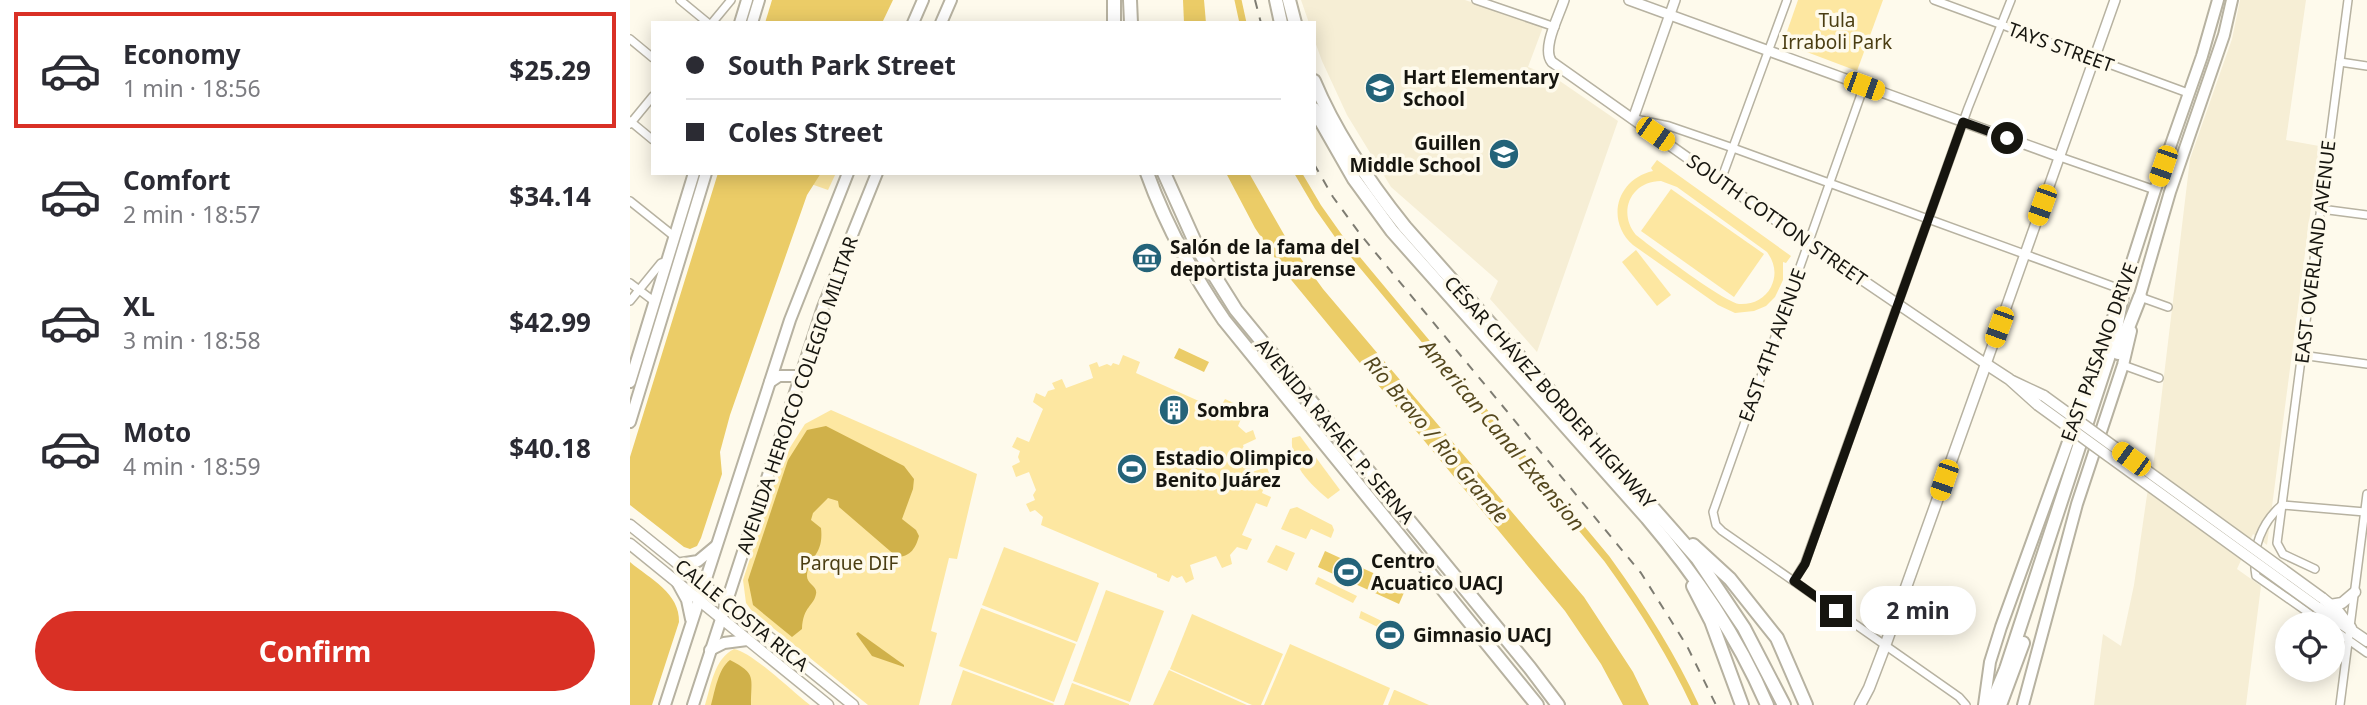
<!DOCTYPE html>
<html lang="en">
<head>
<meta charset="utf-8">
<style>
	body { margin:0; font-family:"Noto Sans",sans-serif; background:#f2f2f3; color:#2b2b33; height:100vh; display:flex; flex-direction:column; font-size:26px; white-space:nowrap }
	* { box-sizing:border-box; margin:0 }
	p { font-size:23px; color:#7c7c81 }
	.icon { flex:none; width:38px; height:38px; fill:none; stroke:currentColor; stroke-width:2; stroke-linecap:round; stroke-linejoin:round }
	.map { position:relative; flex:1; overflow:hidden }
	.side { display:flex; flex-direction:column; background:#fff; width:630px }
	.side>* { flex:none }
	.guide { position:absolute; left:21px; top:21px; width:665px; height:154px; border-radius:0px; box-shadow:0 4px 18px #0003; display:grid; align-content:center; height:154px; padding:0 35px; background:#fff }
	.tools { position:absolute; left:1645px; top:612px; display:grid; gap:14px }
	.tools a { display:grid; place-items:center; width:70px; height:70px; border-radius:50%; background:#fff; box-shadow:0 4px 18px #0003; font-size:35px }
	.end { position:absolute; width:32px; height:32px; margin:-16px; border:9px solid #16150f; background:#fff; box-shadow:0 0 0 4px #fff }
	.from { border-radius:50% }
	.bubble { position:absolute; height:49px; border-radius:24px; background:#fff; box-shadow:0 4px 18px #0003; font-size:23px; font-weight:700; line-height:49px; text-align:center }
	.car { position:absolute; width:21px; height:42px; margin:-21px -10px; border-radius:9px; box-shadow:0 0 5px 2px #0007; background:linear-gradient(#f5c518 24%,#345 0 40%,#f5c518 0 76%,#345 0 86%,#f5c518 0) }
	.guide b { display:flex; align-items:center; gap:24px; height:66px; font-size:26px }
	.guide b+b { border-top:2px solid #e1e1e2 }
	.guide i { width:18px; height:18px; background:#2b2b33 }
	ul { padding:12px 0 0; list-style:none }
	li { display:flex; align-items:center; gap:21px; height:116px; margin:0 14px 10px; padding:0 21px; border:4px solid transparent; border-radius:0px }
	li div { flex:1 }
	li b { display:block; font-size:26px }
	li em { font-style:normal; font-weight:700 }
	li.current { border-color:#d93025 }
	li>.icon { width:63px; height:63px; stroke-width:1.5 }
	.cta { display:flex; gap:14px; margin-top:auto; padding:14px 35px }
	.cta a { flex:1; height:80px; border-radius:42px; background:#d93025; color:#fff; font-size:28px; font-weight:700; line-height:80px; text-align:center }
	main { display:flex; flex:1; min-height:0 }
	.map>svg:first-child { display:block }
</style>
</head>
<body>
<main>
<section class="side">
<ul>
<li class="current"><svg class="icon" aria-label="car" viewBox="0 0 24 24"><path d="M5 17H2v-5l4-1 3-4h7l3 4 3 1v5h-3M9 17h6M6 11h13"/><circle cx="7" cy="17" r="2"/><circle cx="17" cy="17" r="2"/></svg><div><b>Economy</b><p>1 min · 18:56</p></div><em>$25.29</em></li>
<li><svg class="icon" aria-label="car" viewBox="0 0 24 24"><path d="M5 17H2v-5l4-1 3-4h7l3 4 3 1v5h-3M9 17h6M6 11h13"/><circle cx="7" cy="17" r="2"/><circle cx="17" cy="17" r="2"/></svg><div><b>Comfort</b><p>2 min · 18:57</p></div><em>$34.14</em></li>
<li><svg class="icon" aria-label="car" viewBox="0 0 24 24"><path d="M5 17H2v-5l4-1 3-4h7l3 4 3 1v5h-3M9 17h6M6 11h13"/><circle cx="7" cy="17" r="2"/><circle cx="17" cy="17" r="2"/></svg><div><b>XL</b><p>3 min · 18:58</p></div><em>$42.99</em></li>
<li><svg class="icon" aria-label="car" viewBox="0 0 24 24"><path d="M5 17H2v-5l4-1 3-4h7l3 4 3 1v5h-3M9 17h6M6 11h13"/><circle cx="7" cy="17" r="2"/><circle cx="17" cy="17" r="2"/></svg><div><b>Moto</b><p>4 min · 18:59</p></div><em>$40.18</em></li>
</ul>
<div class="cta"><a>Confirm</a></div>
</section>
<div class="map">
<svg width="1737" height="705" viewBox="0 0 1737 705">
	<rect width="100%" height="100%" fill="#fefaec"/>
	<g fill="#f6eed5">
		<path d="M671 0H835L913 27 898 67 924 77 988 121 907 352 860 299 868 281 761 187 717 115 692 61 684 39V23H679Z"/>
		<path d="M1610 0H1676L1656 140 1689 146 1637 545 1623 534 1607 569 1631 586 1616 705H1464L1473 634 1491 646 1504 585 1517 495 1524 459 1560 159 1602 39Z"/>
	</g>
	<g fill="#fde7a1" fill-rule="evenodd">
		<path d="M1168 0H1253L1227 71 1153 43Z"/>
		<path d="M1027 160 1161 256 1156 263 1153 262V280L1145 297 1136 306 1124 311 1105 313 1088 305 1003 245C975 220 987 179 1023 171L1021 168ZM1031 181 1047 187 1137 252C1145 263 1147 275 1141 287 1135 299 1122 305 1109 304 1094 302 1021 247 1006 235 987 212 1001 181 1031 181Z"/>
		<path d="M150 173H206L198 190Z"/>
		<path d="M1041 189 1134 254 1104 297 1011 231Z"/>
		<path d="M1006 250 1041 295 1027 306 992 262Z"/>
		<path d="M493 355 510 362 506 373 589 410 595 399 610 406 606 417 611 419 608 426 616 433 623 430 626 439 613 445 622 472 637 467 640 476 632 480 634 487 632 493 641 497 637 507 626 503 612 535 622 539 617 550 607 547 600 555 602 564 592 568 586 556 560 565 564 579 556 583 552 576 547 578 542 575 539 582 527 577V574L411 525 413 517 405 510 400 512 396 504 405 500 403 495 406 490 399 472 386 477 382 466 390 462 388 457 390 451 382 447 387 437 399 442 413 409 403 402 406 393 415 397 418 391 425 389 422 383 432 379 436 388 463 378 459 365 467 362 469 367 477 364 481 366 483 363 489 365Z"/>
		<path d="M201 410 347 474 327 559 319 558 301 631 307 633 289 705H238L122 611 116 603 113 580 152 460 175 424Z"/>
		<path d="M670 436 710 490 698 499C679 483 660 465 662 438Z"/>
		<path d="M667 507 702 525 704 530 701 538 681 529 676 539 651 529 660 509Z"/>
		<path d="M646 545 665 553 657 571 637 562Z"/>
		<path d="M374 547 469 583 447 642 352 605Z"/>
		<path d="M688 577 727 596 723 603 685 584Z"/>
		<path d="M476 590 534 611 500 702 443 681Z"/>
		<path d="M351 608 446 644 424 702 329 666Z"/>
		<path d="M731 611 760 625 758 632 729 618Z"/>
		<path d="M562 614 653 654 631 705H622L540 669Z"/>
		<path d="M660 644 760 688 753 705H634Z"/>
		<path d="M104 649C122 652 163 692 180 705H75C81 686 84 659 104 649Z"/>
		<path d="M333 670 424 704 423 705H321Z"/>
		<path d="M539 670 617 705H523Z"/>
		<path d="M442 683 499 704V705H434Z"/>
		<path d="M764 690H765L799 705H758Z"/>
	</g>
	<g fill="#d0b14a">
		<path d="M196 426 274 466 284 479 283 489 272 519 286 530 289 536C286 547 281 557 267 557L209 507 208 501 198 498 183 513 181 520 191 528C194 555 179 556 177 575 176 584 188 586 186 594 184 606 173 606 172 629L162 637 123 605 118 580 158 460 177 430Z"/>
		<path d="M228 632 274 665V667L242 656 226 634Z"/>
		<path d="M100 660C127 674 121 677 121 705H81C85 691 88 669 100 660Z"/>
	</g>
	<g fill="#ebcc67">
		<path d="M142 0H263L252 23H135Z"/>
		<path d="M553 0H574L576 23H554Z"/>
		<path d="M88 173H191L177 195 100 415 90 452 92 474 71 538 67 546 60 549 54 547 0 505V457Z"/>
		<path d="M596 173H619L656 238 693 289 954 597 1003 672 1019 705H993L971 664 935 611 653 270 625 228Z"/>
		<path d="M549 348 579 362 574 372 544 358Z"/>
		<path d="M695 551 776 588 769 604 688 567Z"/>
		<path d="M0 562C20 579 50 593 49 622L22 705H0Z"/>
	</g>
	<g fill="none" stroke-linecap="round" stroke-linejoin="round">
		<g stroke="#ebcc67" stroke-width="7">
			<path d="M608 0 613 23"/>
			<path d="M668 173 688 207 712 241 977 559C1011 606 1041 653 1065 705"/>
		</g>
		<g stroke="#b7b2a1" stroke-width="10">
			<g id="minor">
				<path d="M50 0 78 23"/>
				<path d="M846 0 925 27"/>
				<path d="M1304 0 1558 93"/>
				<path d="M82 23 101 0"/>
				<path d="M0 39 23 58"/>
				<path d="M1710 62 1737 66"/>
				<path d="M1234 86 1083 512 1086 525 1092 531 1329 697 1336 705"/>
				<path d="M1005 119 1039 126 1103 148 1493 290"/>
				<path d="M0 121 23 140"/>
				<path d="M0 124 23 96"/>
				<path d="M1430 157 1525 190"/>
				<path d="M1091 180 1157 0"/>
				<path d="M0 201 45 237"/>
				<path d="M1691 209 1737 215"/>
				<path d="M0 283 25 302"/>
				<path d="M1510 297 1538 307"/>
				<path d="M0 301 31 263 37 261"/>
				<path d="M1671 355 1737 364"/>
				<path d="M1493 365 1529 378"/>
				<path d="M1685 569 1653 554 1647 543 1718 0"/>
				<path d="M1164 581 1175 563 1338 108 1381 0"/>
				<path d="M1696 625 1626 576C1621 549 1632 522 1652 505L1735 512"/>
				<path d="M1703 629 1737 653"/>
				<path d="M1710 705 1737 494"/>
			</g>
		</g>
		<g stroke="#b7b2a1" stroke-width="12">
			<g id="tertiary">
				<path d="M934 0C929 16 911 49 922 62L1178 243 1356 364 1485 0"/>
				<path d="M999 0 1430 157"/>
				<path d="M1003 119 1045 0"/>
			</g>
		</g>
		<g stroke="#b7b2a1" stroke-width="13">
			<g id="secondary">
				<path d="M1382 381 1414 396"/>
				<path d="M0 525 223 705"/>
				<path d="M0 544 198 705"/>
				<path d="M1692 598 1708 611 1721 628"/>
				<path d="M1700 605 1712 603 1725 592"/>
				<path d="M1687 607 1737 641"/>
				<path d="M1230 705 1239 688 1255 646 1356 364 1379 379 1408 405"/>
			</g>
		</g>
		<g stroke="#b7b2a1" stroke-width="14">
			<g id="primary">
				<path d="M110 23 117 0"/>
				<path d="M122 23 129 0"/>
				<path d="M283 23 293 0"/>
				<path d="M311 23 321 0"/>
				<path d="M1508 302 1540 192 1594 35 1602 0"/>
				<path d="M0 382 64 173"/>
				<path d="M140 382 149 376H170"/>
				<path d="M0 422 76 173"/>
				<path d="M49 564 68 561 86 546"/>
				<path d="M46 580 57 600 61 619"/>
				<path d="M80 650 94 643 117 640"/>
				<path d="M35 705 160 320 218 173"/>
				<path d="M63 705 193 307 247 173"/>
				<path d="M1354 705 1360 662 1371 627 1493 290 1525 190 1572 56 1588 0"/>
				<path d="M1393 705 1447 504 1493 365 1501 331"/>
			</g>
		</g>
		<g stroke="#b7b2a1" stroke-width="16">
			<g id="trunk">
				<path d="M484 0V23"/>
				<path d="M500 0 501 23"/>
				<path d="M517 173C536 226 562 273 594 320L907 705"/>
				<path d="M534 173 569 251 606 310 900 668 928 705"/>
			</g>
		</g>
		<g stroke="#b7b2a1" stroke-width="16">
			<g id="motorway">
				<path d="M646 0 651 23"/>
				<path d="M659 0 665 23"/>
				<path d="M684 81C706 134 739 182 775 227L1067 558 1114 628 1154 705"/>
				<path d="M684 109 724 179 762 231 1017 518C1066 576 1107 635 1137 705"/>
				<path d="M1488 353 1510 297"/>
				<path d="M1063 545 1100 579 1147 638 1176 705"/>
				<path d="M1063 586 1081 621 1112 705"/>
				<path d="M1361 705 1376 669 1484 340 1493 290"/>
				<path d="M1370 705 1393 643"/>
			</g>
		</g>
		<use href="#minor" stroke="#fff" stroke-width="7"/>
		<use href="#tertiary" stroke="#fff" stroke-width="9"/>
		<use href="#secondary" stroke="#fff" stroke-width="10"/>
		<use href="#primary" stroke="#fff" stroke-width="10"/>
		<use href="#trunk" stroke="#fff" stroke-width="12"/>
		<use href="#motorway" stroke="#fff" stroke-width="12"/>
		<g stroke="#7e7c72" stroke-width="2" stroke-dasharray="9 9" stroke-linecap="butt">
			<path d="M625 0 631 23"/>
			<path d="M684 164 703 197 730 234 1011 573 1057 646 1086 705"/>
		</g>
		<g stroke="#b7b2a1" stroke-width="13" stroke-linecap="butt">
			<g id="secondary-bridge">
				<path d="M1414 396 1692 598"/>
				<path d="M1408 405 1687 607"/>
			</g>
		</g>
		<use href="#secondary-bridge" stroke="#fff" stroke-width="10"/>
	</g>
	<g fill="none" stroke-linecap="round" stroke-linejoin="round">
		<path stroke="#16150f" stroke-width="9" d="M1206 611 1164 581 1175 564 1333 122 1377 138"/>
	</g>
	<defs>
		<g id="school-disc" transform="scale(1.575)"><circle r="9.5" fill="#246379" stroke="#fefaec"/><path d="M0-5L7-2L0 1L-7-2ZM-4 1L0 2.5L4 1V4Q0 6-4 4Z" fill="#fff"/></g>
		<g id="museum-disc" transform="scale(1.575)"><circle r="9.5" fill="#246379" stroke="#fefaec"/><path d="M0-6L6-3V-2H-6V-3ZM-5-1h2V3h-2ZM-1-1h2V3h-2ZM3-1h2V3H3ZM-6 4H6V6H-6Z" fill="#fff"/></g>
		<g id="building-disc" transform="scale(1.575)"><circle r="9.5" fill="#246379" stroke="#fefaec"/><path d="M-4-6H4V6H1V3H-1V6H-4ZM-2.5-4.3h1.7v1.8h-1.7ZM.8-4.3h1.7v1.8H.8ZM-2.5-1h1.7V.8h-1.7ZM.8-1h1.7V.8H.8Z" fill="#fff"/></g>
		<g id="stadium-disc" transform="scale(1.575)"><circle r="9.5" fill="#246379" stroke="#fefaec"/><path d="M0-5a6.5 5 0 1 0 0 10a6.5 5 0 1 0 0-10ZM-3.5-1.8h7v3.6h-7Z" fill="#fff"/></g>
	</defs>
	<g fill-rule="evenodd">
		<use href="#school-disc" x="750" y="88"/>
		<use href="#school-disc" x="874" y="154"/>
		<use href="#museum-disc" x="517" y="258"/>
		<use href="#building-disc" x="544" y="410"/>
		<use href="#stadium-disc" x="502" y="469"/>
		<use href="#stadium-disc" x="718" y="572"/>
		<use href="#stadium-disc" x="760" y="635"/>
	</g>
	<g text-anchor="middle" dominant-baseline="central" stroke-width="7" stroke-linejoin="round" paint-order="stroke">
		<g font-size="19" fill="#4a3d12" stroke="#fefaec">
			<text x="1207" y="20">Tula<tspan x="1207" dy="22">Irraboli Park</tspan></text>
			<text x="219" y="563">Parque DIF</text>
		</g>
		<g font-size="19" fill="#16150f" stroke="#fefaec">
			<text transform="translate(1431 47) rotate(20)">TAYS STREET</text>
			<text transform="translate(1147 220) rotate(35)">SOUTH COTTON STREET</text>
			<text transform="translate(1685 252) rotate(-83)">EAST OVERLAND AVENUE</text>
			<text transform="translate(1142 345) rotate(-70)">EAST 4TH AVENUE</text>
			<text transform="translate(1469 352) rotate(-70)">EAST PAISANO DRIVE</text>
			<text transform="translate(920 392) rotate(48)">CÉSAR CHÁVEZ BORDER HIGHWAY</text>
			<text transform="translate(167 395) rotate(-71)">AVENIDA HEROICO COLEGIO MILITAR</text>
			<text transform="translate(705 431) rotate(50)">AVENIDA RAFAEL P. SERNA</text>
			<text transform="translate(112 615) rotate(39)">CALLE COSTA RICA</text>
		</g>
		<g font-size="19" font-weight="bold" fill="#16150f" stroke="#fefaec" text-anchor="start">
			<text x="773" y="77">Hart Elementary<tspan x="773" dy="22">School</tspan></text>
			<text x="851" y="143" text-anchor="end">Guillen<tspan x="851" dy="22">Middle School</tspan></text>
			<text x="540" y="247">Salón de la fama del<tspan x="540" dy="22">deportista juarense</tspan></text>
			<text x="567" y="410">Sombra</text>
			<text x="525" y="458">Estadio Olimpico<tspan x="525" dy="22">Benito Juárez</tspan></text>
			<text x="741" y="561">Centro<tspan x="741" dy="22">Acuatico UACJ</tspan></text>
			<text x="783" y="635">Gimnasio UACJ</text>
		</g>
		<g font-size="21" font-style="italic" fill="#54471d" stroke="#fefaec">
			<text transform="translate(873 435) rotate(50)">American Canal Extension</text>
			<text transform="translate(807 439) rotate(50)">Río Bravo / Rio Grande</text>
		</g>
	</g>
</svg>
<div class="tools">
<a><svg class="icon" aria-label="locate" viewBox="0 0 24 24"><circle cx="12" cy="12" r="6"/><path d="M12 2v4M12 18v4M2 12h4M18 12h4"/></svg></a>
</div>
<i class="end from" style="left:1377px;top:138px"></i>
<i class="end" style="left:1206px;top:611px"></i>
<div class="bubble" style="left:1230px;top:586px;width:116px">2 min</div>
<i class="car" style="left:1234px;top:86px;rotate:110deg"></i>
<i class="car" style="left:1025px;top:134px;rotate:125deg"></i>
<i class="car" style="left:1533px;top:166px;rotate:199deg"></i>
<i class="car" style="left:1412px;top:205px;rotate:200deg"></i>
<i class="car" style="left:1369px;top:327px;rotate:200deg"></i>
<i class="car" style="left:1501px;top:459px;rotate:306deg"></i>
<i class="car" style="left:1314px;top:480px;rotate:199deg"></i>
<div class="guide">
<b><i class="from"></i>South Park Street</b>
<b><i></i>Coles Street</b>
</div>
</div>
</main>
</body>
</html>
